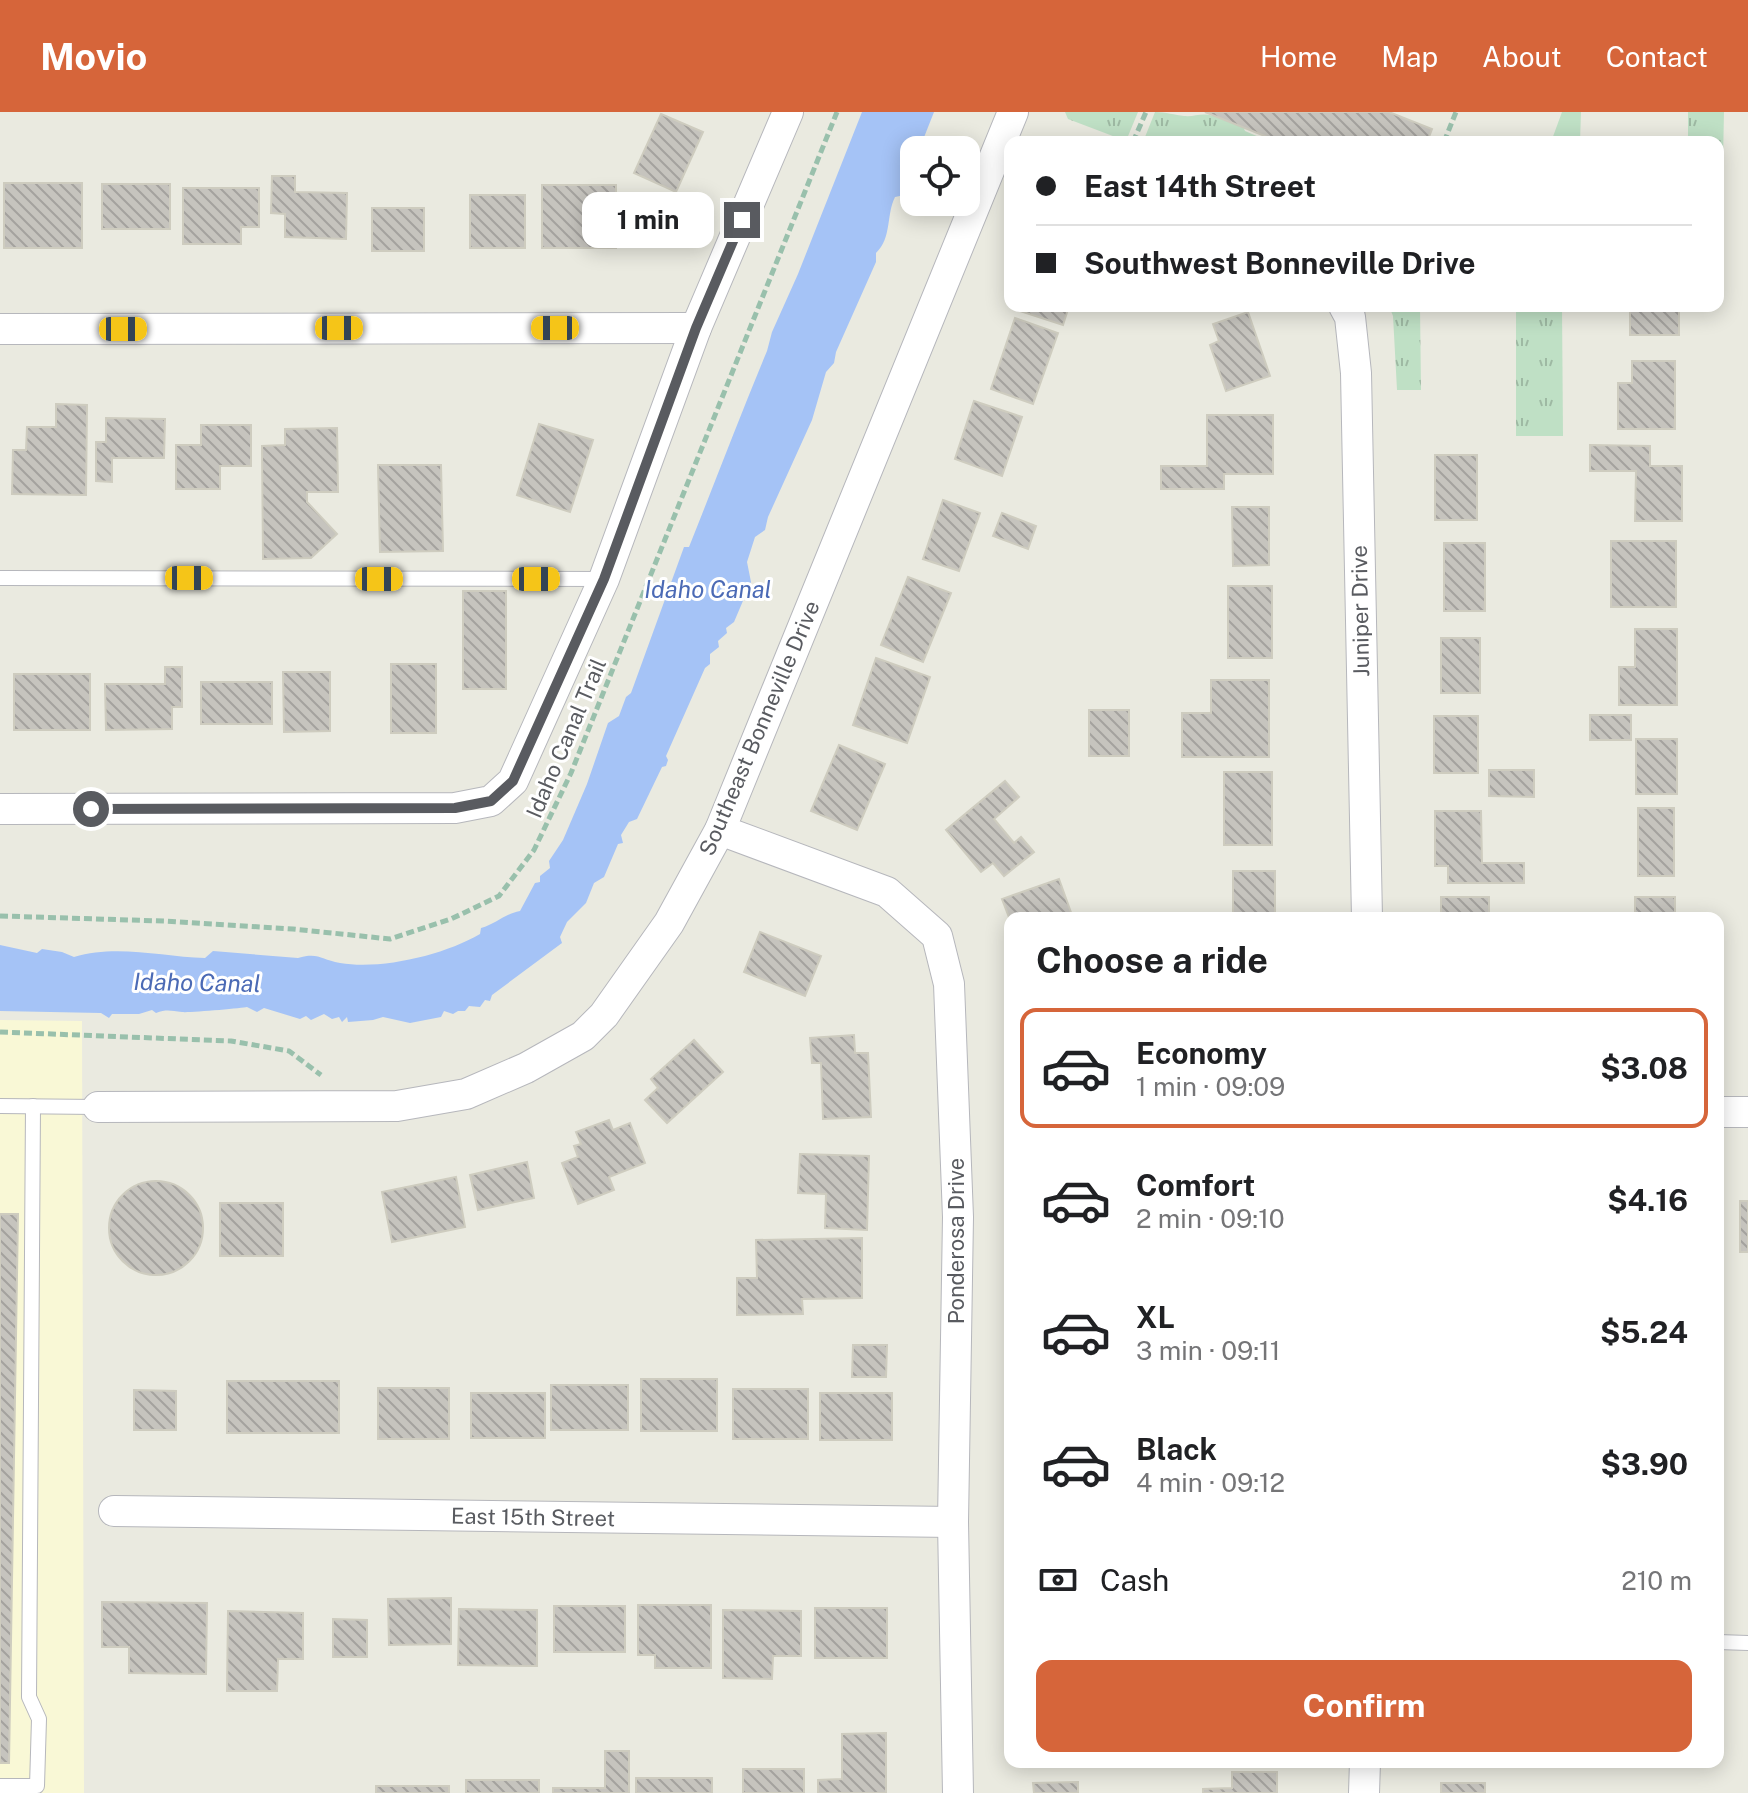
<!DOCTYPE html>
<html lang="en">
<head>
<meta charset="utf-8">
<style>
	body { margin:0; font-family:"Public Sans",sans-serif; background:#f6f6f6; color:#202124; height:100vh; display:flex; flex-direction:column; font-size:30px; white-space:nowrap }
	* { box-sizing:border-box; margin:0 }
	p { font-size:26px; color:#757577 }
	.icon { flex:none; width:44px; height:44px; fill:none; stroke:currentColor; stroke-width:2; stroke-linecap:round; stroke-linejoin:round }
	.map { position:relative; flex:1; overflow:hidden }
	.panel { position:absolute; left:1004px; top:800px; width:720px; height:856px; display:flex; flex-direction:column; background:#fff; border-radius:16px; box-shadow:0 4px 20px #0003 }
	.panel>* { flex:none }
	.hud { position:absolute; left:1004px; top:24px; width:720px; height:176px; border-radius:16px; box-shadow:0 4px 20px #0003; display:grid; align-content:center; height:176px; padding:0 32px; background:#fff }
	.buttons { position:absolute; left:900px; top:24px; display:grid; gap:16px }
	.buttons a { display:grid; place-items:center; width:80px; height:80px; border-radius:16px; background:#fff; box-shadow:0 4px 20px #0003; font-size:40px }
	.end { position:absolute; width:36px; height:36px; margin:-18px; border:10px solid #595b60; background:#fff; box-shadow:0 0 0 4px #fff }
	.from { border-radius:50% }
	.bubble { position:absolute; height:56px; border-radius:16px; background:#fff; box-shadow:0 4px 20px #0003; font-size:26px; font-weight:700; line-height:56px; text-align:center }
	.car { position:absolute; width:24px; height:48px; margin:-24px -12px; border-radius:10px; box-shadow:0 0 6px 2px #0007; background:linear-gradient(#f5c518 24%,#345 0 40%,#f5c518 0 76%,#345 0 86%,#f5c518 0) }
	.hud b { display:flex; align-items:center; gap:28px; height:76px; font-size:30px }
	.hud b+b { border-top:2px solid #e0e0e0 }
	.hud i { width:20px; height:20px; background:#202124 }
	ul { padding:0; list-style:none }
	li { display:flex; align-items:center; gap:24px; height:120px; margin:0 16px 12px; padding:0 16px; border:4px solid transparent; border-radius:16px }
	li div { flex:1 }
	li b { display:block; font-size:30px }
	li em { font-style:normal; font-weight:700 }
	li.current { border-color:#d6653a }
	li>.icon { width:72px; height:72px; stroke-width:1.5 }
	h2 { padding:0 32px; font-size:36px; line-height:96px }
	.pay { display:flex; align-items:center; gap:20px; height:88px; padding:0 32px; font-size:30px }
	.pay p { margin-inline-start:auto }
	.button { display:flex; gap:16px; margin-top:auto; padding:16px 32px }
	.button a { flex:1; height:92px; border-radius:16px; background:#d6653a; color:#fff; font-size:32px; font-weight:700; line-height:92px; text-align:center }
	header { display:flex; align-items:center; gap:48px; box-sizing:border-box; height:112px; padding:0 40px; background:#d6653a; color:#fff }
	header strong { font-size:38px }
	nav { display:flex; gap:44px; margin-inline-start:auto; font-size:28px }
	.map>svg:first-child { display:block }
</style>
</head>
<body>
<header>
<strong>Movio</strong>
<nav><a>Home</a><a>Map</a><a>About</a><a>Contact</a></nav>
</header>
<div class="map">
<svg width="1748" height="1681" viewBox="0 0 1748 1681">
	<defs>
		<pattern id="grass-tufts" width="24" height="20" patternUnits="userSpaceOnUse" patternTransform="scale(2)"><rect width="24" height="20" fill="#bfe0c5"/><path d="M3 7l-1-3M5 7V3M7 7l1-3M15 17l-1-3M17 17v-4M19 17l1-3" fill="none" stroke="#9eb9a3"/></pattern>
		<pattern id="building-back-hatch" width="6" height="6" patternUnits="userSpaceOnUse" patternTransform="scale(2)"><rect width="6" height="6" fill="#c6c4be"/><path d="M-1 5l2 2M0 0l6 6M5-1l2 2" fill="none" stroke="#a4a29e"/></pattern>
	</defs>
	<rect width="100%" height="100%" fill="#eaeae0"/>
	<path fill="#f9f8d6" d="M0 908 82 909 84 1681H0Z"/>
	<g fill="url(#grass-tufts)">
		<path d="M1065 0H1138L1126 29 1068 7Z"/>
		<path d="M1155 0C1166 0 1175 3 1184 4 1196 5 1201 0 1213 4L1216 0 1241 10 1245 19 1259 25 1263 30H1143Z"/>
		<path d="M1562 0H1581L1580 30H1551Z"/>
		<path d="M1688 0H1724L1723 48H1718V30H1688Z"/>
		<path d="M1389 194H1420L1421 278H1397L1393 204Z"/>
		<path d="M1516 194H1562L1563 324H1516Z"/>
	</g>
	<path fill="#a5c3f6" d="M862 0H934L919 38H914V50L900 84 895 85C886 103 892 126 876 141V150L836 240 834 251 826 260 812 308 768 405 765 418 755 425 747 450 751 470 734 510 726 516 727 521 718 529 719 535 710 542V552L705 556 666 644 668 648 666 654 662 655 637 707 629 710 621 723 623 731 618 732 604 765 594 771 586 791 567 810 560 825 562 831 492 883 490 889 485 888 480 895 469 894 465 899H458L453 902 444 899 441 905 410 911 383 905 373 908 348 910 347 905 342 910 339 905 332 907 324 902 311 908 306 904 300 907 264 896 257 900 247 895C243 896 188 901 182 900 171 899 167 897 156 901L152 898 139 902H112L109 906 101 901 0 899V833L37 841 42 837 62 840 74 845C117 832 163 845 205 846L213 839 298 846C319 840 321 848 340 851 382 858 444 843 480 822L481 816C496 812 504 802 520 799L535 771 540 770V764L550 756 549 749 563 728 587 672 608 611 619 604 626 585 631 581 684 435H689C715 370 740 304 767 239L772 220 798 162Z"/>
	<g fill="url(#building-back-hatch)" stroke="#ceccbf" stroke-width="2">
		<path d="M1205 0H1389L1432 17 1427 30H1280Z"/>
		<path d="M661 2 703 20 676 80 634 61Z"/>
		<path d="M272 64H295V80L347 81 346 127 285 125V102L271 101Z"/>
		<rect x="4" y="71" width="78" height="65"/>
		<rect x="102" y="72" width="68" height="45"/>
		<rect x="542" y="73" width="74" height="63"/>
		<path d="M183 76H259V115H241V132H183Z"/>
		<rect x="470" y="83" width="55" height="53"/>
		<rect x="372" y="96" width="52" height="43"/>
		<path d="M1018 194H1069L1063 213 1017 198Z"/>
		<rect x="1630" y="194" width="49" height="29"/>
		<path d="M1248 200 1270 264 1226 279 1210 233 1219 229 1213 212Z"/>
		<path d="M1015 206 1058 221 1033 292 991 277Z"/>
		<path d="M1632 249H1675V317H1618V271H1632Z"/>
		<path d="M974 289 1022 305 1002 364 955 347Z"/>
		<path d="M56 292 87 293 86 383 12 382 13 338H26L27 315H56Z"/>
		<path d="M1207 303H1273V362H1224V377H1161V354H1207Z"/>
		<path d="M106 306 165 307 164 346H112V370L96 369V330H106Z"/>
		<path d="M539 312 593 328 570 400 517 383Z"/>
		<path d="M201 313H251V354H220V377H176V333H201Z"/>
		<path d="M337 316 338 380H307V390L337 422 311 446 263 447 262 334 285 333V317Z"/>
		<path d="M1590 333 1650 334V354H1682V409H1635L1636 359H1590Z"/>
		<rect x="1435" y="343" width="42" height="65"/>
		<path d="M378 353H441L443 439 380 440Z"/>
		<path d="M943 388 980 401 959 459 923 447Z"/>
		<path d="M1232 395H1269V453L1233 454Z"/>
		<path d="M1002 401 1036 414 1028 437 993 424Z"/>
		<rect x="1611" y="429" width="65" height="66"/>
		<rect x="1444" y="431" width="41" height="68"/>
		<path d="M908 465 951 481 923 550 881 533Z"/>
		<rect x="1228" y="474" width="44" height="72"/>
		<rect x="463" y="479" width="43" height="98"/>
		<path d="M1635 517H1677V593H1619V555H1635Z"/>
		<rect x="1441" y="526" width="39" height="55"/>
		<path d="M876 546 930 565 907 631 853 613Z"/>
		<rect x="391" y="552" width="45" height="69"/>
		<path d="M165 555H182V595H172V617L106 618 105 572H165Z"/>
		<path d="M283 560H330V619L284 620Z"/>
		<rect x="14" y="562" width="76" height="56"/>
		<path d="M1211 568H1269V645H1182V601H1211Z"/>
		<rect x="201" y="570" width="71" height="42"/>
		<rect x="1089" y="598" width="40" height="46"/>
		<rect x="1590" y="603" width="41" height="25"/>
		<rect x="1434" y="604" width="44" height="57"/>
		<rect x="1636" y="627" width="41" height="55"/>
		<path d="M839 633 885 652 857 718 811 699Z"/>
		<path d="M1489 658H1534V685L1489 684Z"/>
		<rect x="1224" y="660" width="48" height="73"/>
		<path d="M1005 669 1019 685 994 707 1014 731 1021 725 1034 740 1004 764 993 751 981 760 946 718Z"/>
		<rect x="1638" y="696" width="36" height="68"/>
		<path d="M1435 699H1481L1482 751H1524V771H1448V754H1435Z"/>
		<rect x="1233" y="759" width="42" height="47"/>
		<path d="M1059 767 1073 806 1010 808 1002 787Z"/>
		<rect x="1441" y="785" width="48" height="21"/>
		<rect x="1635" y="785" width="40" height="21"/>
		<path d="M760 820 821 844 805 884 744 860Z"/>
		<path d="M854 923 855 941H868L871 1005 823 1007 821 951H812L810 926Z"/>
		<path d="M694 928 723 960 667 1011 645 988 658 976 651 967Z"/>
		<path d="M609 1008 613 1018 630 1011 645 1051 609 1065 614 1078 578 1092 562 1051 578 1045 574 1034 581 1032 576 1020Z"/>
		<path d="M800 1042 869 1044 867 1118 825 1116 826 1082 798 1081Z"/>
		<path d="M527 1050 534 1086 478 1098 470 1063Z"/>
		<path d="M456 1065 465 1115 392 1130 382 1080Z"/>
		<circle cx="156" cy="1116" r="47"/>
		<rect x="1740" y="1089" width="8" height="51"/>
		<rect x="220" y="1091" width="63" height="53"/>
		<rect x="1718" y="1093" width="4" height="42"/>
		<path d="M0 1102H18L9 1651H0Z"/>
		<path d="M862 1126V1186L802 1187 803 1202 737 1203V1166H757L756 1128Z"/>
		<path d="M853 1233H887L886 1265H852Z"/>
		<rect x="641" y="1267" width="76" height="52"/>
		<rect x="227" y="1269" width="112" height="52"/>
		<rect x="551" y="1273" width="77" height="45"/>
		<rect x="378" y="1276" width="71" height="51"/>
		<rect x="733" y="1277" width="75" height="50"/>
		<path d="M134 1278 176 1279V1318H134Z"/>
		<rect x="471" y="1281" width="74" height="45"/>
		<rect x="820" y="1281" width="72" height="47"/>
		<path d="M451 1486V1532L389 1533 388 1487Z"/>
		<path d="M102 1490 207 1491 206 1562 129 1561V1535H102Z"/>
		<path d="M638 1493H711V1556H655V1543H638Z"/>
		<rect x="554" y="1494" width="71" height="46"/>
		<rect x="815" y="1496" width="72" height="50"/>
		<path d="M459 1497 537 1498V1554L458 1553Z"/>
		<path d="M723 1498 801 1499V1544H773L772 1567 723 1566Z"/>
		<path d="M228 1499 303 1501V1547H278L277 1579H227Z"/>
		<path d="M333 1507 367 1508V1545H333Z"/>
		<path d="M886 1621V1681H818V1668L842 1667V1622Z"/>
		<path d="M605 1639H629V1681H553V1676H605Z"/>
		<rect x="743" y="1657" width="61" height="24"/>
		<path d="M1232 1660H1277V1681H1203V1677L1232 1676Z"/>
		<rect x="636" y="1666" width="76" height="15"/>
		<rect x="466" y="1668" width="73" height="13"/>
		<path d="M1078 1670V1681H1034L1033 1671Z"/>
		<rect x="1441" y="1671" width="44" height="10"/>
		<rect x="376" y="1674" width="73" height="7"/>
	</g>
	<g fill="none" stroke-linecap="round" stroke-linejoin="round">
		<g stroke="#b6b7bc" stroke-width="16">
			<g id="lane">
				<path d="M0 466 604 467"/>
				<path d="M0 994 98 995"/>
				<path d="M1718 1530 1748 1531"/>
				<path d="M0 1674H37L39 1607 29 1585 33 994"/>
			</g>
		</g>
		<g stroke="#b6b7bc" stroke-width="32">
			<g id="street">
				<path d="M1344 194 1350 205 1356 261 1367 806"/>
				<path d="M0 217 696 216"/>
				<path d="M0 697 455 696 491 689 513 669 604 467 696 216 788 0"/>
				<path d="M720 718 887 780 937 824 949 872 958 1105 953 1410 958 1681"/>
				<path d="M98 995 397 994 466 982 526 956 583 924 604 903 669 811 720 718 1013 0"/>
				<path d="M1718 1000H1748"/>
				<path d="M114 1399 953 1410"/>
				<path d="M1364 1681 1365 1650"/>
			</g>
		</g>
		<g stroke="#99c0ac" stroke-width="5" stroke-dasharray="8 4" stroke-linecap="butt">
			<path d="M1133 30 1146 0"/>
			<path d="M1444 30 1456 0"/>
			<path d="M0 804 164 809 293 817 390 827 451 807 499 784 534 738 571 661 837 0"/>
			<path d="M0 920 231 929 289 939 321 963"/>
		</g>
		<use href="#lane" stroke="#fff" stroke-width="14"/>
		<use href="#street" stroke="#fff" stroke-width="30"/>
	</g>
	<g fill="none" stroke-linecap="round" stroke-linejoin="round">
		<path stroke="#595b60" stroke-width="10" d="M91 697 455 696 491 689 513 669 604 467 696 216 742 108"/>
	</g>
	<g text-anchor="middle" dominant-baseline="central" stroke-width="6" stroke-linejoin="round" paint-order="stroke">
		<g font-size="22" fill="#595b60" stroke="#fff">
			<text transform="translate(1360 499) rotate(-91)">Juniper Drive</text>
			<text transform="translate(759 616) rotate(-67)">Southeast Bonneville Drive</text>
			<text transform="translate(566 626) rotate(-67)">Idaho Canal Trail</text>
			<text transform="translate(956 1129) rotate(-90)">Ponderosa Drive</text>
			<text transform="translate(533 1405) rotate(1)">East 15th Street</text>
		</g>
		<g font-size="24" font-style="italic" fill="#4b6ab5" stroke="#fff">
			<text x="708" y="477">Idaho Canal</text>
			<text transform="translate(197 870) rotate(1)">Idaho Canal</text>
		</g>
	</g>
</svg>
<div class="buttons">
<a><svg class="icon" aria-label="locate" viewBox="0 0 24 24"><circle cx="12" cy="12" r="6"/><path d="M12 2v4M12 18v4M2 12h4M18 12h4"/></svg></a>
</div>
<i class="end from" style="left:91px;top:697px"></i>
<i class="end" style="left:742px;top:108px"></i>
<div class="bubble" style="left:582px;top:80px;width:132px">1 min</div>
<i class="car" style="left:339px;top:216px;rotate:90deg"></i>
<i class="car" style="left:555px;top:216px;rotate:270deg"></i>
<i class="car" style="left:123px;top:217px;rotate:90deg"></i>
<i class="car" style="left:189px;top:466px;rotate:90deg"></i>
<i class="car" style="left:379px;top:467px;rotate:90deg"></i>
<i class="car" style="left:536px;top:467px;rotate:90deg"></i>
<div class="hud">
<b><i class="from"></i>East 14th Street</b>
<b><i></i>Southwest Bonneville Drive</b>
</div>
<section class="panel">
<h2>Choose a ride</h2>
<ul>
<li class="current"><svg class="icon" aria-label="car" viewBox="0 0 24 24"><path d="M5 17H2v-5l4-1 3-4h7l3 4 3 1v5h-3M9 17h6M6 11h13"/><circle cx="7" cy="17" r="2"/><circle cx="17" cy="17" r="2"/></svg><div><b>Economy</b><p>1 min · 09:09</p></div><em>$3.08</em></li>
<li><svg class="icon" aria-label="car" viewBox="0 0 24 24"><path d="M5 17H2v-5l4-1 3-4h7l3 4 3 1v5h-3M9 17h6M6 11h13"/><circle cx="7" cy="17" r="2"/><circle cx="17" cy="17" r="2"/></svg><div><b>Comfort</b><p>2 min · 09:10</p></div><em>$4.16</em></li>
<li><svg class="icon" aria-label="car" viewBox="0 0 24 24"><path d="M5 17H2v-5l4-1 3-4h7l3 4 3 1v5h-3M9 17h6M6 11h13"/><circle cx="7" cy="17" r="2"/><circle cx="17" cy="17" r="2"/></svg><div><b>XL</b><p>3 min · 09:11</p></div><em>$5.24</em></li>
<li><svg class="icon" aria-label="car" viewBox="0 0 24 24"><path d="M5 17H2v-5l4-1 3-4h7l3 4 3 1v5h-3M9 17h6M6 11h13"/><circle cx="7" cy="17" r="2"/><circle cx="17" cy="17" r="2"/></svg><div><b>Black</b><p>4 min · 09:12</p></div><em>$3.90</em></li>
</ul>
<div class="pay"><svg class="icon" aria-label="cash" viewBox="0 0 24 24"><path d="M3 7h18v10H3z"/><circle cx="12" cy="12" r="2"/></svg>Cash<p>210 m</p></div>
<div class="button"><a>Confirm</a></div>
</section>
</div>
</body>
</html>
